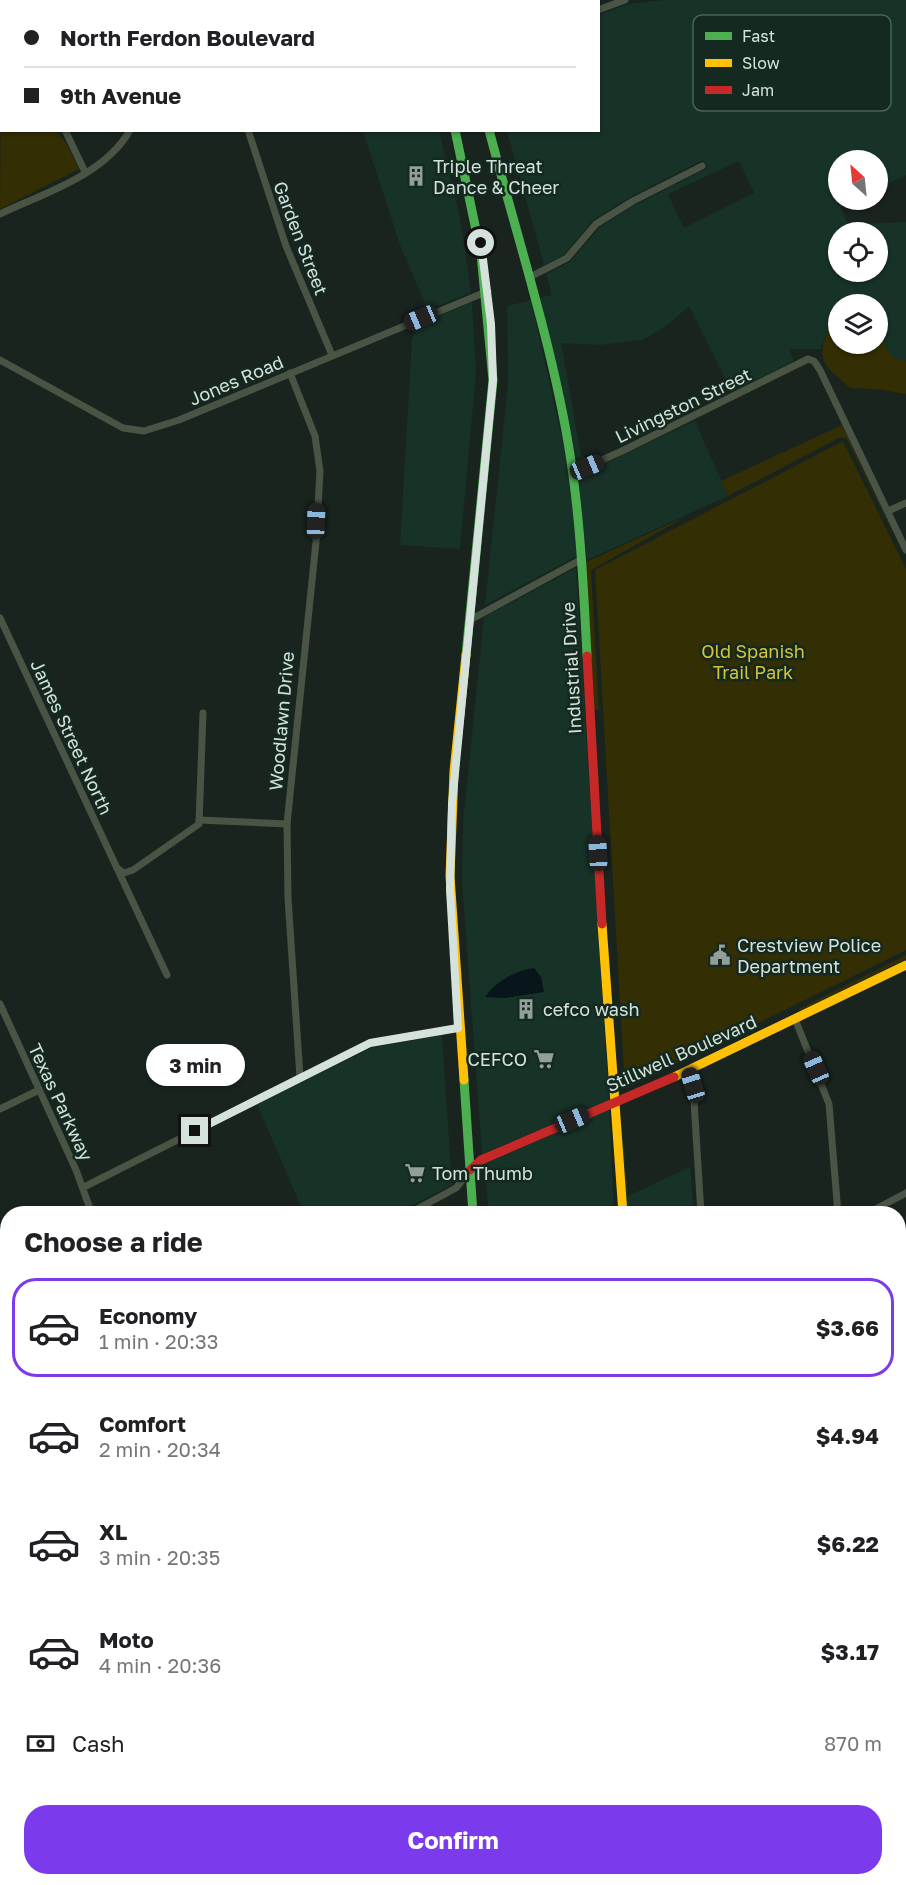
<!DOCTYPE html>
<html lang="en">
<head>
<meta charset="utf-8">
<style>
	body { margin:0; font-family:"Golos Text",sans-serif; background:#f2f2f2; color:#202124; height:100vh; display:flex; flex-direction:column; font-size:22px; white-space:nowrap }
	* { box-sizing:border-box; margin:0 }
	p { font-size:20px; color:#757577 }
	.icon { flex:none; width:33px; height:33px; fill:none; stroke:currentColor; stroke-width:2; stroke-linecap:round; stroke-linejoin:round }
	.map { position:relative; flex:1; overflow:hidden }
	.side { position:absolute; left:0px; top:1206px; width:906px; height:680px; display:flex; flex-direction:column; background:#fff; border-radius:24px 24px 0 0; box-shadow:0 2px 4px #0004 }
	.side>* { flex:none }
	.guide { position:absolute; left:0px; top:0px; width:600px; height:132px; box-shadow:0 2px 4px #0004; display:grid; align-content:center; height:132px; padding:0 24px; background:#fff }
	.needle { width:39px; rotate:333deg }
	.buttons { position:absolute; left:828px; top:150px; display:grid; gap:12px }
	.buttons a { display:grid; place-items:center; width:60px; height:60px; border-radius:50%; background:#fff; box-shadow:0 2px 4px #0004; font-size:30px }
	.end { position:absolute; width:27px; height:27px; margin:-14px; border:8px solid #d5e2dc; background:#111; box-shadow:0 0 0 3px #111 }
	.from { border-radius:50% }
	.bubble { position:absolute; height:42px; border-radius:21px; background:#fff; box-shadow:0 2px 4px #0004; font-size:20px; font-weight:700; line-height:42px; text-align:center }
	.car { position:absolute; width:18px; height:36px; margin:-18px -9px; border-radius:8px; box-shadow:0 0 4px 2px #0007; background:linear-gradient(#222 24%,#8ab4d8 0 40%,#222 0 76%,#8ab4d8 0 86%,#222 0) }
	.guide b { display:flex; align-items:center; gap:21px; height:57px; font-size:22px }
	.guide b+b { border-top:2px solid #e0e0e0 }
	.guide i { width:15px; height:15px; background:#202124 }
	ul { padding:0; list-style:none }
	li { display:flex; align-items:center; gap:18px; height:99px; margin:0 12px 9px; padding:0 12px; border:3px solid transparent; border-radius:24px }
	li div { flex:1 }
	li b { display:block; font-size:22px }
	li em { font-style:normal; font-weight:700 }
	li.selected { border-color:#7c3aed }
	li>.icon { width:54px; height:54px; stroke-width:1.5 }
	h2 { padding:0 24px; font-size:27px; line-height:72px }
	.pay { display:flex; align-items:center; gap:15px; height:66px; padding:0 24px; font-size:22px }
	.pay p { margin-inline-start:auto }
	.cta { display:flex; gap:12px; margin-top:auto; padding:12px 24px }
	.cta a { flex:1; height:69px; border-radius:24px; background:#7c3aed; color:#fff; font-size:24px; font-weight:700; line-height:69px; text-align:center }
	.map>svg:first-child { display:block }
</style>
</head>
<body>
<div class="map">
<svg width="906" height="1885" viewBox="0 0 906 1885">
	<rect width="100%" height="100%" fill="#19241f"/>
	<g fill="#173227" fill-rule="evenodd">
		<path d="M663 0H906V175L878 189V160H838V200H855L840 207 848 224 906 222V362L892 357 878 334V304H838V325L828 330 821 349H789L794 361 732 392 689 306 668 325 642 340 600 345 561 343 581 455 591 460 577 466 570 429 539 298 552 295 546 274 570 262 599 228 635 205 708 168 703 160 630 197 593 220 564 255 544 265 507 131 598 130 599 15 629 4ZM739 161 754 193 684 228 668 194ZM838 232H878V272H838Z"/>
		<path d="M363 131H439L460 218 471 292 422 313 425 303 400 245Z"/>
		<path d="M531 300 569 470 577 556 485 605 508 384 507 306Z"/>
		<path d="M472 302 476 372 460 549 400 545 412 339 417 325Z"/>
		<path d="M695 421 728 496 587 560 578 476Z"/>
		<path d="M576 568 609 1100 482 1154 462 881 463 823 484 617Z"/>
		<path d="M442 1035 452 1185 397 1213H304L257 1104 372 1048Z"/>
		<path d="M620 1106 628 1196 690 1167 694 1213H627L618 1107Z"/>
		<path d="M609 1108 614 1213H489L484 1163Z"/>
		<path d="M7 1740 8 1878H263L266 1885H0V1744Z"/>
		<path d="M357 1878H414L418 1885H341Z"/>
		<path d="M424 1878H500V1885H427Z"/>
		<rect x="533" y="1878" width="116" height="7"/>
	</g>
	<g fill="#332e04">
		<path d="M1 56 2 130 56 131 66 143 79 169 0 209Z"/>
		<path d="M838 325V344H878V334L892 357 906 362V394L876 389 850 388C826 365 815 365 828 330Z"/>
		<path d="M842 425 906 561 847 439 841 437 728 496 721 481Z"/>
		<path d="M843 441 906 569V950L625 1089 595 570Z"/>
		<path d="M689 515 591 570 599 710H594L586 562Z"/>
		<path d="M906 955V959L800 1011 799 1009Z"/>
	</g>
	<path fill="#08151b" d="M534 968 541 977 544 992 505 998 485 997C496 981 515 971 534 968Z"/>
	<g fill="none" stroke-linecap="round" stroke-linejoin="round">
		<g stroke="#4a5444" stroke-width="7">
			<path d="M1 0 2 2"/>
			<path d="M216 0 217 2"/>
			<path d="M457 0V2"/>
			<path d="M339 2 342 0"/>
			<path d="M598 10 625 0"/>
			<path d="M65 130 85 172"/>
			<path d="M248 130 286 246 332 355"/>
			<path d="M0 214C44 193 105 175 130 130"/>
			<path d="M530 277 567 258 596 224 633 201 702 166"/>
			<path d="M0 360 123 428 144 431 179 420 488 291"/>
			<path d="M290 373 315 436 320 471 316 542 287 824 288 898 300 1077"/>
			<path d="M573 473 622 451 808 359 814 361 820 370 906 550"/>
			<path d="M888 511 906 503"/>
			<path d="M0 618 167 975"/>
			<path d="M470 620 582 559"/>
			<path d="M199 820 287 824"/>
			<path d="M117 868 124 873 133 870 199 824 203 713"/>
			<path d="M0 1004 76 1170 92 1214"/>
			<path d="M795 1019 829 1104 838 1214"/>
			<path d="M689 1071 693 1085 701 1214"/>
			<path d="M0 1109 39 1090"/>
			<path d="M84 1187 370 1043 458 1028"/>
			<path d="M408 1214 456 1188 469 1172"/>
			<path d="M866 1214 906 1193"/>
			<path d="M0 1268 8 1264"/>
			<path d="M0 1331 8 1347"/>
			<path d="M0 1421 8 1417"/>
			<path d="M898 1527 906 1523"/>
			<path d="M0 1576 8 1572"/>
			<path d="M898 1596 906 1606"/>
			<path d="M0 1644 8 1660"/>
			<path d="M0 1734 8 1731"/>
			<path d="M898 1810 906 1826"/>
			<path d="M270 1878 273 1885"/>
			<path d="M419 1878 423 1885"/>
			<path d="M658 1878V1885"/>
			<path d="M330 1885 345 1878"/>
		</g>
		<g stroke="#4caf50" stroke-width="9">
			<path d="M421 0 422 2"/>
			<path d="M455 130 481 254 493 380 466 655"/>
			<path d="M489 130C518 241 558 362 573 475 581 535 584 596 587 656"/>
			<path d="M464 1080 473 1214"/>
			<path d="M520 1878V1885"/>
		</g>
		<g stroke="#ffc107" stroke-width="9">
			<path d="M602 924 623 1214"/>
			<path d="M674 1077 906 965"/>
			<path d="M464 1080 450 876 454 771 466 655"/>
		</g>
		<g stroke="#c62828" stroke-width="9">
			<path d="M587 656 602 924"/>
			<path d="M470 1170 481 1160 674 1077"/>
		</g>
	</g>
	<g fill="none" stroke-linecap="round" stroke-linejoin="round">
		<path stroke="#d5e2dc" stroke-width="8" d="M195 1131 370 1043 458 1028 450 889 452 804 493 380 491 324 481 243"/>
	</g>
	<defs>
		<g id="building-bare" transform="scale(1.62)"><path d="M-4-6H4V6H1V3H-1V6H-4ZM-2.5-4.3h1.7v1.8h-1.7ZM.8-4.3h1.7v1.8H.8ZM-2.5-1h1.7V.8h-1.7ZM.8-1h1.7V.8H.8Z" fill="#93a09a" stroke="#142920" stroke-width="2.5" paint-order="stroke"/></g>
		<g id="civic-bare" transform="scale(1.62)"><path d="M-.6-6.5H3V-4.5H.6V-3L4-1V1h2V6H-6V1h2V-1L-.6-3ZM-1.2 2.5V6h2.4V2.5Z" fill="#93a09a" stroke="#142920" stroke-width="2.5" paint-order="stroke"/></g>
		<g id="supermarket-bare" transform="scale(1.62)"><path d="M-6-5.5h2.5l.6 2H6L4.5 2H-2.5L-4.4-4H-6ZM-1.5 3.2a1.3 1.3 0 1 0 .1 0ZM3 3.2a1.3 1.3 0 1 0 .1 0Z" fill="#93a09a" stroke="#142920" stroke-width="2.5" paint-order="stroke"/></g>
	</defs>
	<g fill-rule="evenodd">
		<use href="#building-bare" x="416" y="176"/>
		<use href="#civic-bare" x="720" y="955"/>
		<use href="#building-bare" x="526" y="1009"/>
		<use href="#supermarket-bare" x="544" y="1059"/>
		<use href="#supermarket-bare" x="415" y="1173"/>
	</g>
	<g text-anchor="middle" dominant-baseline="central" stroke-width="5" stroke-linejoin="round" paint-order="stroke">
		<g font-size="18" fill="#d5e2dc" stroke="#142920" text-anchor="start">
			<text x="433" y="166">Triple Threat<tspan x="433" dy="21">Dance &amp; Cheer</tspan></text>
			<text x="737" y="945">Crestview Police<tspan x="737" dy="21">Department</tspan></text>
			<text x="543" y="1009">cefco wash</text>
			<text x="527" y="1059" text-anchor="end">CEFCO</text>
			<text x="432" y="1173">Tom Thumb</text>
		</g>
		<g font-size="18" fill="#d5e2dc" stroke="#142920">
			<text transform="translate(301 238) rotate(69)">Garden Street</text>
			<text transform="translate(236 380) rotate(-23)">Jones Road</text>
			<text transform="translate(683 405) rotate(-26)">Livingston Street</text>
			<text transform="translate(571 668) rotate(-93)">Industrial Drive</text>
			<text transform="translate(281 721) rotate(-85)">Woodlawn Drive</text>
			<text transform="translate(72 737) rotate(65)">James Street North</text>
			<text transform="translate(681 1053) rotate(-24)">Stillwell Boulevard</text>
			<text transform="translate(61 1102) rotate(65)">Texas Parkway</text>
		</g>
		<g font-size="18" fill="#d6c339" stroke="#142920">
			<text x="753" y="651">Old Spanish<tspan x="753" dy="21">Trail Park</tspan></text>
		</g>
	</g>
	<rect x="693" y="15" width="198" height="96" rx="9" fill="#142920" stroke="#4e6058" stroke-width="1.5"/>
	<rect x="705" y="32" width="27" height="8" fill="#4caf50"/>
	<rect x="705" y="59" width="27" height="8" fill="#ffc107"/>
	<rect x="705" y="86" width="27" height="8" fill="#c62828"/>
	<g font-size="16" fill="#d5e2dc">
		<text x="742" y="42">Fast</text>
		<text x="742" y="69">Slow</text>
		<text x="742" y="96">Jam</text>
	</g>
</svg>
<div class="buttons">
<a><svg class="needle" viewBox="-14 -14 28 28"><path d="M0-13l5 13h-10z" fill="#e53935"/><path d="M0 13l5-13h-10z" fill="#757577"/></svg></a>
<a><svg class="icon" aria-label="locate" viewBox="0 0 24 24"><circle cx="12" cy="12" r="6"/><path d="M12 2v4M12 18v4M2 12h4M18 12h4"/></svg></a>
<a><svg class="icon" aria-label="layers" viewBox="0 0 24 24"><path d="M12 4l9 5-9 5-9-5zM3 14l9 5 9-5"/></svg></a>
</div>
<i class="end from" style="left:481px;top:243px"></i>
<i class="end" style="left:195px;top:1131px"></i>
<div class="bubble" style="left:146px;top:1044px;width:99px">3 min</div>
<i class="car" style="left:421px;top:318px;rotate:247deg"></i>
<i class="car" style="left:587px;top:467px;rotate:67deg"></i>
<i class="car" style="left:316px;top:521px;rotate:2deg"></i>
<i class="car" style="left:598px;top:853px;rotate:357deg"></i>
<i class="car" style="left:816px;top:1068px;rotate:336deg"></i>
<i class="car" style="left:693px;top:1085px;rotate:343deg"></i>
<i class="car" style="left:572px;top:1120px;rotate:67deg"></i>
<div class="guide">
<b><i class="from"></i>North Ferdon Boulevard</b>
<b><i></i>9th Avenue</b>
</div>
<section class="side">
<h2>Choose a ride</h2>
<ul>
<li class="selected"><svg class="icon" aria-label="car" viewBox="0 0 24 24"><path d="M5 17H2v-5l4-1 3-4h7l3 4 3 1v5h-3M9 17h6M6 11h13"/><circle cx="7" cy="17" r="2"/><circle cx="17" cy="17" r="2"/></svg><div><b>Economy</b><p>1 min · 20:33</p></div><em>$3.66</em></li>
<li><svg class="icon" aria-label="car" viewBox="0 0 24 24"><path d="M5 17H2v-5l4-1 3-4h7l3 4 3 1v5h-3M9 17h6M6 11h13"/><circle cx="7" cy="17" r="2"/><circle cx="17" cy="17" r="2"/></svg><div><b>Comfort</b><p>2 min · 20:34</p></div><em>$4.94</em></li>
<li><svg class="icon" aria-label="car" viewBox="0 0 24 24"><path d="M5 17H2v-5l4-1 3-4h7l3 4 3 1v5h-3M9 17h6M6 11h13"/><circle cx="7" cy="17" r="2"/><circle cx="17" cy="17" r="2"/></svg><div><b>XL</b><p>3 min · 20:35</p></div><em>$6.22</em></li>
<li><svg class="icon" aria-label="car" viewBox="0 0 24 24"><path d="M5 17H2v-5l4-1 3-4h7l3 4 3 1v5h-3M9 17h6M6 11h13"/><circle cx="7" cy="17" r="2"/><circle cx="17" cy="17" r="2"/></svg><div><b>Moto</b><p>4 min · 20:36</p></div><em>$3.17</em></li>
</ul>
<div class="pay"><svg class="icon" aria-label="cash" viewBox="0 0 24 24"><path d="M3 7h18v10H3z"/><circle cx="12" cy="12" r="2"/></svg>Cash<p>870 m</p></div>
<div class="cta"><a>Confirm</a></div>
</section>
</div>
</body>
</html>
